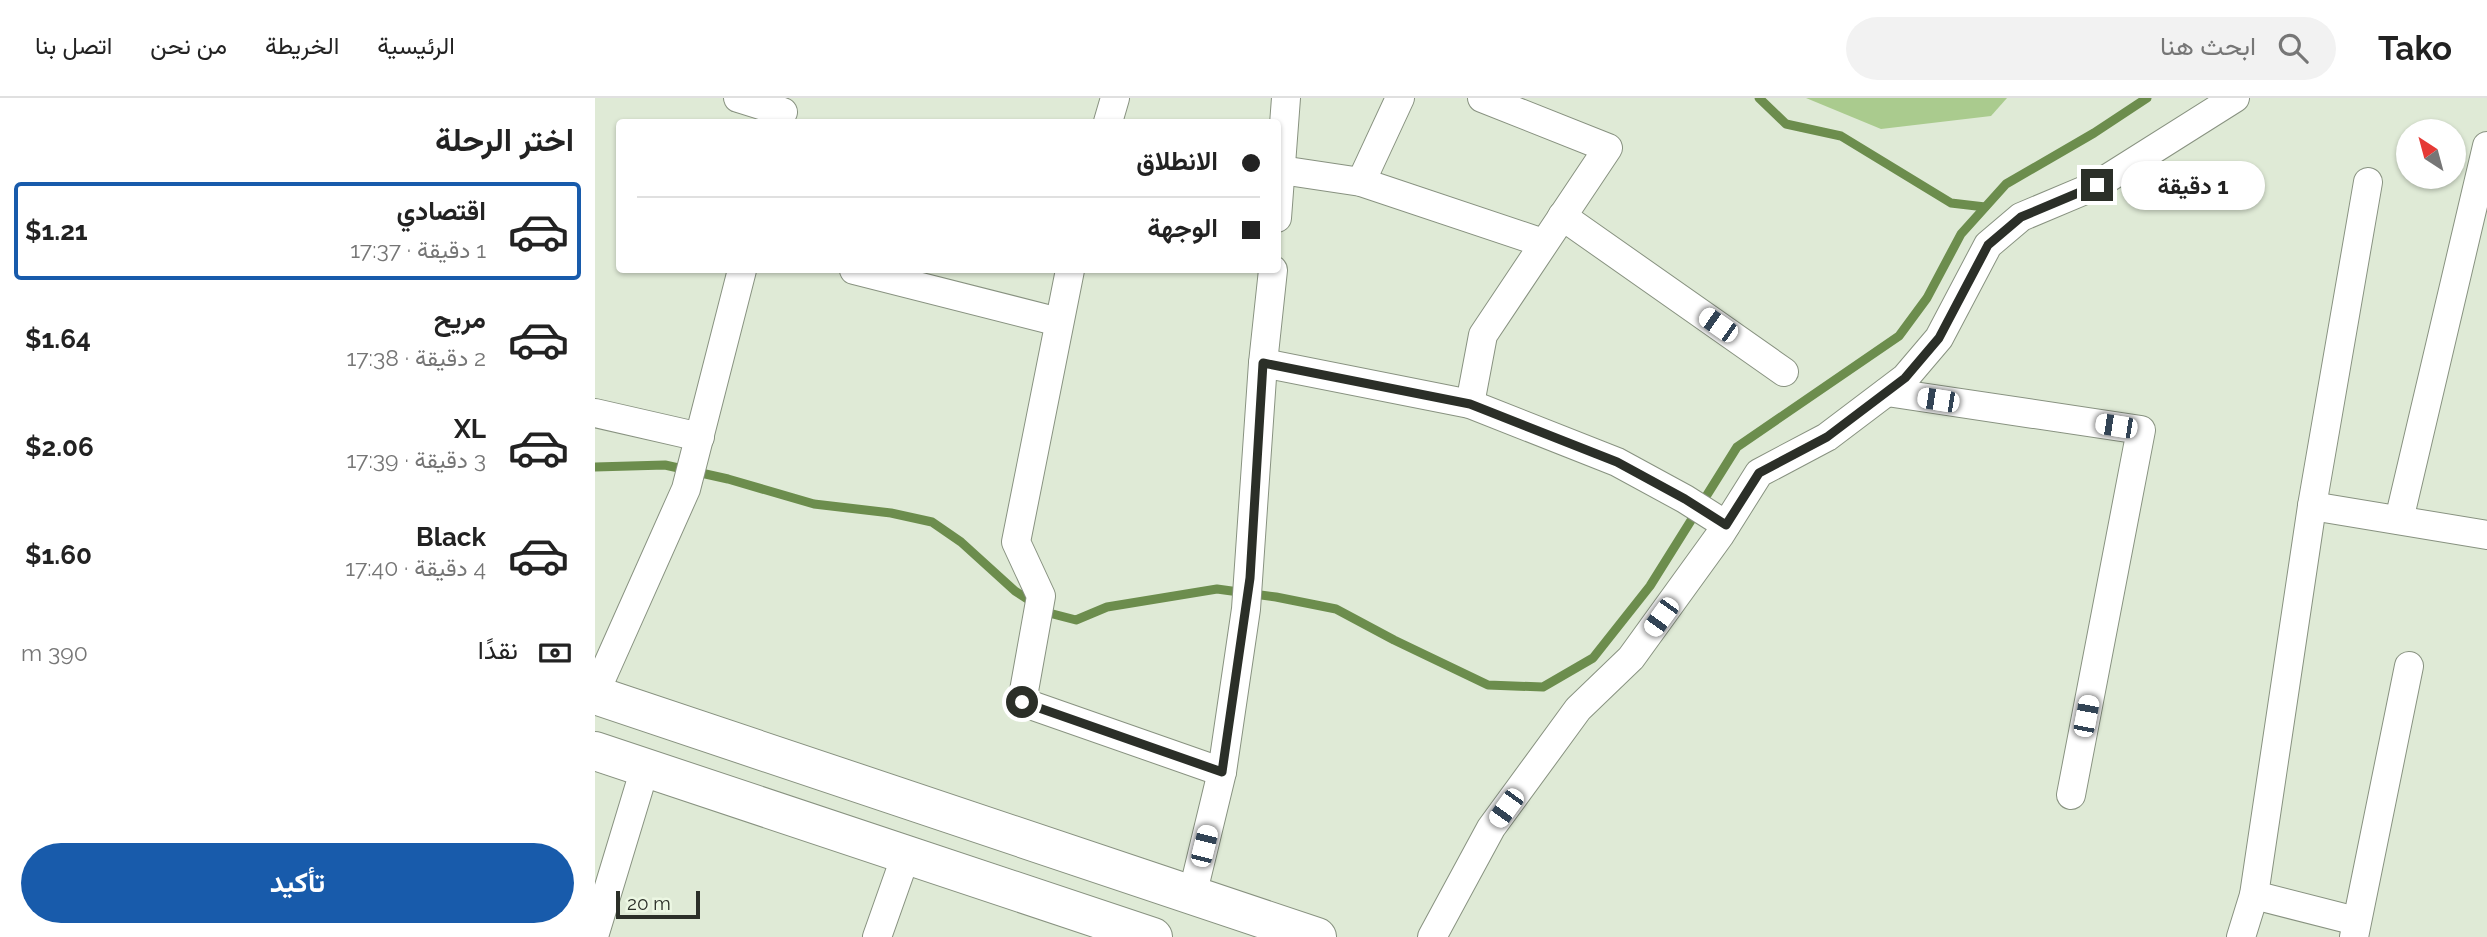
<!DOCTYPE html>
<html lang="ar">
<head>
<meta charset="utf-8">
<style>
	body { margin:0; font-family:Raleway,Vazirmatn,sans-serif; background:#f2f2f2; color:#222; direction:rtl; height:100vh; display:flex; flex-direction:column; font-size:26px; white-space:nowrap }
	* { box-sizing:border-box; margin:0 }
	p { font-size:23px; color:#767676 }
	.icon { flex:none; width:38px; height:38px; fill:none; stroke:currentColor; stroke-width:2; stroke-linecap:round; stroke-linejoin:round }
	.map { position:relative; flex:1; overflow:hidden; direction:ltr }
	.side { display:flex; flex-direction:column; background:#fff; width:595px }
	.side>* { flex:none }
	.guide { position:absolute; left:21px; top:21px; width:665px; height:154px; border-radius:7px; box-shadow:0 2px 5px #0004; direction:rtl; display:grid; align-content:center; height:154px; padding:0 21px; background:#fff }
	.needle { width:46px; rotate:324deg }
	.controls { position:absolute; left:1801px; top:21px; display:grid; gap:14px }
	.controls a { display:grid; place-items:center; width:70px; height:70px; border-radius:50%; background:#fff; box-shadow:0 2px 5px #0004; font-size:35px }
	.scale { position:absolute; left:21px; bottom:18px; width:84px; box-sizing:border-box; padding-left:7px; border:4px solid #2b2f28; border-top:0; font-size:19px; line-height:24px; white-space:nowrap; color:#2b2f28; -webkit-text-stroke:5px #ecf7e3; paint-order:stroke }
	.end { position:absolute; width:32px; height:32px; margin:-16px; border:9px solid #2b2f28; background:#fff; box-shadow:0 0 0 4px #fff }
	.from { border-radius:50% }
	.bubble { position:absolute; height:49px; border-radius:24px; background:#fff; box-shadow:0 2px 5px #0004; font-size:23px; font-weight:700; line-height:49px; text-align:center; direction:rtl }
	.car { position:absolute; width:21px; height:42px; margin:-21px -10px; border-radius:9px; box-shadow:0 0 5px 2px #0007; background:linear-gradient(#fff 24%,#345 0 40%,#fff 0 76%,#345 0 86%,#fff 0) }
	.guide b { display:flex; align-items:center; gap:24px; height:66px; font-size:26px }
	.guide b+b { border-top:2px solid #e0e0e0 }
	.guide i { width:18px; height:18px; background:#222 }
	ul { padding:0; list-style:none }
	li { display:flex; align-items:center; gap:21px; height:98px; margin:0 14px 10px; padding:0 7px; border:4px solid transparent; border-radius:7px }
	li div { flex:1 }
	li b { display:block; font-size:26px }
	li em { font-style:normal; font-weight:700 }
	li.active { border-color:#185bab }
	li>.icon { width:63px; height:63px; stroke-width:1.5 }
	h2 { padding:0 21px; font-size:32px; line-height:84px }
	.pay { display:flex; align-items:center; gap:18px; height:77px; padding:0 21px; font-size:26px }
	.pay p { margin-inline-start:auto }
	.primary-button { display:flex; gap:14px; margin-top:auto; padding:14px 21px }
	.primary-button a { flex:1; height:80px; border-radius:42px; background:#185bab; color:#fff; font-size:28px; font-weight:700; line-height:80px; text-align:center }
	header { display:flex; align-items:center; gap:42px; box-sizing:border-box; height:98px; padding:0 35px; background:#fff; border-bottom:2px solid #e0e0e0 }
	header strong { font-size:33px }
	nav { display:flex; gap:38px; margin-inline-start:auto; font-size:24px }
	.search { width:490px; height:63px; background:#f2f2f2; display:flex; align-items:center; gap:18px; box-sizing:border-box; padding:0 24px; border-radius:38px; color:#767676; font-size:26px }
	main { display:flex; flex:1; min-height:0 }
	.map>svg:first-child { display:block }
</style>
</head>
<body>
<header>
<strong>Tako</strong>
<div class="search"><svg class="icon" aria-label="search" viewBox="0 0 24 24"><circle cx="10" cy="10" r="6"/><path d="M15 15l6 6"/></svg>ابحث هنا</div>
<nav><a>الرئيسية</a><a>الخريطة</a><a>من نحن</a><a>اتصل بنا</a></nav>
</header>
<main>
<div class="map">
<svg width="1892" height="839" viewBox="0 0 1892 839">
	<rect width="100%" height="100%" fill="#dfead6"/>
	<path fill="#aacb8e" d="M1211 0H1412L1396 18 1286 31Z"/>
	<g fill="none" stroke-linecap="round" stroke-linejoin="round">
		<g stroke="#6c8d4d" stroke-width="9">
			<path d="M1164 0 1191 26 1246 38 1356 105 1390 109"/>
			<path d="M0 369 70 367 133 381 219 406 296 415 337 424 366 444 420 493 454 515 481 522 512 509 622 491 681 499 741 511 799 542 893 587 948 589 998 560 1055 488 1142 349 1304 238 1332 200 1366 136 1411 86 1499 35 1552 0"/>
		</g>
		<g stroke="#889280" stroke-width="30">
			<g id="street">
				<path d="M143 0 188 14"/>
				<path d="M513 24 520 0"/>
				<path d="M686 72 766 84 948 145"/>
				<path d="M766 84 805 0"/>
				<path d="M967 118 1189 274"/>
				<path d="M682 120 691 0"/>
				<path d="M259 172 464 224"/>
				<path d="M475 172 421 444 446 498 427 604 627 674"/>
				<path d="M668 265 875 306 1022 364 1090 401 1131 427"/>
				<path d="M1292 294 1546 332 1476 697"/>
				<path d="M875 306 888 237 1013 50 887 0"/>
				<path d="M0 315 105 339"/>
				<path d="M1717 408 1892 437"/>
				<path d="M1804 422 1892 48"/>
				<path d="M0 595 91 391 147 172"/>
				<path d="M1659 797 1761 823"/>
				<path d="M597 798 627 674 651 511 668 265 678 172"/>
				<path d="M0 835 50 670"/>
				<path d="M282 839 311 757"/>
				<path d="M837 839 896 730 983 611 1036 560 1125 437 1164 375 1232 339 1310 280 1344 240 1393 147 1426 119 1502 87 1640 0"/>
				<path d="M1646 839 1659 797 1717 408 1773 84"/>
				<path d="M1759 839 1814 568"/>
			</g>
		</g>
		<g stroke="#889280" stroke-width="40">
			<g id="secondary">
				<path d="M0 597 722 839"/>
				<path d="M0 653 558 839"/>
			</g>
		</g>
		<use href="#street" stroke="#fff" stroke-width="28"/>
		<use href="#secondary" stroke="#fff" stroke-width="38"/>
	</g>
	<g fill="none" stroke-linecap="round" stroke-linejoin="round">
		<path stroke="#2b2f28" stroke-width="9" d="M427 604 627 674 655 480 668 265 875 306 1022 364 1090 401 1131 427 1164 375 1232 339 1310 280 1344 240 1393 147 1426 119 1502 87"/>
	</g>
</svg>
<div class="controls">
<a><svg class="needle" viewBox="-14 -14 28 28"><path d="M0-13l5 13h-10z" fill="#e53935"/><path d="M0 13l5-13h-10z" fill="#767676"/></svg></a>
</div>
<div class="scale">20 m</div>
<i class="end from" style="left:427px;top:604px"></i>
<i class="end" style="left:1502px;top:87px"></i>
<div class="bubble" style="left:1526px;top:63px;width:144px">1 دقيقة</div>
<i class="car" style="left:1123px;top:227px;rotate:305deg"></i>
<i class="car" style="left:1343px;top:302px;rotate:279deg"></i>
<i class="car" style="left:1521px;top:328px;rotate:279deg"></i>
<i class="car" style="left:1066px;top:519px;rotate:216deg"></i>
<i class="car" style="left:1491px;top:618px;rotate:11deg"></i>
<i class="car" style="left:911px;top:710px;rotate:216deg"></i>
<i class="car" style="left:609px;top:748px;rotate:14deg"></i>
<div class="guide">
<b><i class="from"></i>الانطلاق</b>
<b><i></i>الوجهة</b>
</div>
</div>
<section class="side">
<h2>اختر الرحلة</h2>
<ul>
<li class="active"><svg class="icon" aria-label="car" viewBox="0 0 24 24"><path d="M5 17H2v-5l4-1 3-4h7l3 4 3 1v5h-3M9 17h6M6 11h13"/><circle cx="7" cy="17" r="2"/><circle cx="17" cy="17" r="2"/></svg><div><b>اقتصادي</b><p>1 دقيقة · 17:37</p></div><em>$1.21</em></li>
<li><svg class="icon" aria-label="car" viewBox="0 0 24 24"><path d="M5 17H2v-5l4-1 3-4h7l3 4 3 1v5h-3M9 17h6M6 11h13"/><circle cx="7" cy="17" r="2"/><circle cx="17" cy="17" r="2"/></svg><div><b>مريح</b><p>2 دقيقة · 17:38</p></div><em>$1.64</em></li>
<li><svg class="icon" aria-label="car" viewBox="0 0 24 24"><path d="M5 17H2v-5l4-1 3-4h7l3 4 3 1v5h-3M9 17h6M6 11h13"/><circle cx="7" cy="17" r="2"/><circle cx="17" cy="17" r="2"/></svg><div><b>XL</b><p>3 دقيقة · 17:39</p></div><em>$2.06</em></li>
<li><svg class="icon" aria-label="car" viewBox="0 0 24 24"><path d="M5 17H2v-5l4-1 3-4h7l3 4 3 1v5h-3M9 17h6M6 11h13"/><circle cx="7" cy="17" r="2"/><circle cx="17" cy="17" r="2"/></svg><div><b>Black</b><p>4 دقيقة · 17:40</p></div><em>$1.60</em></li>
</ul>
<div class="pay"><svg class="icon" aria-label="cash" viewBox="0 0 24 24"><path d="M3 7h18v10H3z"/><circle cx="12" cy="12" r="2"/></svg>نقدًا<p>390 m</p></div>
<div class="primary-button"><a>تأكيد</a></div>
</section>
</main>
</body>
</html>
